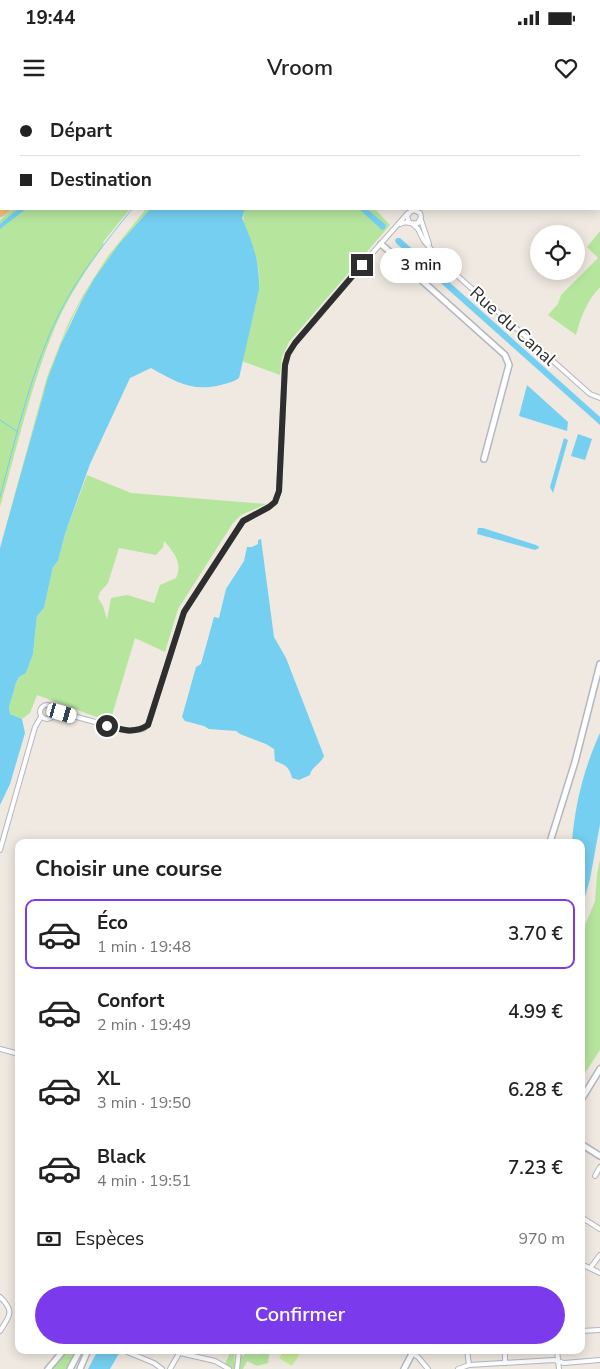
<!DOCTYPE html>
<html lang="fr">
<head>
<meta charset="utf-8">
<style>
	body { margin:0; font-family:"Nunito Sans",sans-serif; background:#f2f2f2; color:#222; height:100vh; display:flex; flex-direction:column; font-size:19px; white-space:nowrap }
	* { box-sizing:border-box; margin:0 }
	p { font-size:16px; color:#767676 }
	.icon { flex:none; width:28px; height:28px; fill:none; stroke:currentColor; stroke-width:2; stroke-linecap:round; stroke-linejoin:round }
	.map { position:relative; flex:1; overflow:hidden }
	.details { position:absolute; left:15px; top:739px; width:570px; height:515px; display:flex; flex-direction:column; background:#fff; border-radius:10px; box-shadow:0 2px 12px #0003 }
	.details>* { flex:none }
	.top-card { position:absolute; left:0px; top:0px; width:600px; height:110px; box-shadow:0 2px 12px #0003; display:grid; align-content:center; height:110px; padding:0 20px; background:#fff }
	.controls { position:absolute; left:530px; top:125px; display:grid; gap:10px }
	.controls a { display:grid; place-items:center; width:55px; height:55px; border-radius:50%; background:#fff; box-shadow:0 2px 12px #0003; font-size:25px }
	.end { position:absolute; width:22px; height:22px; margin:-11px; border:6px solid #2e2e2e; background:#fff; box-shadow:0 0 0 2px #fff }
	.from { border-radius:50% }
	.bubble { position:absolute; height:35px; border-radius:18px; background:#fff; box-shadow:0 2px 12px #0003; font-size:16px; font-weight:600; line-height:35px; text-align:center }
	.car { position:absolute; width:15px; height:30px; margin:-15px -8px; border-radius:6px; box-shadow:0 0 4px 1px #0007; background:linear-gradient(#fff 24%,#345 0 40%,#fff 0 76%,#345 0 86%,#fff 0) }
	.top-card b { display:flex; align-items:center; gap:18px; height:48px; font-size:19px }
	.top-card b+b { border-top:1px solid #e0e0e0 }
	.top-card i { width:12px; height:12px; background:#222 }
	ul { padding:0; list-style:none }
	li { display:flex; align-items:center; gap:15px; height:70px; margin:0 10px 8px; padding:0 10px; border:2px solid transparent; border-radius:10px }
	li div { flex:1 }
	li b { display:block; font-size:19px }
	li em { font-style:normal; font-weight:600 }
	li.current { border-color:#7c3aed }
	li>.icon { width:45px; height:45px; stroke-width:1.5 }
	h2 { padding:0 20px; font-size:22px; line-height:60px }
	.pay { display:flex; align-items:center; gap:12px; height:55px; padding:0 20px; font-size:19px }
	.pay p { margin-inline-start:auto }
	.button { display:flex; gap:10px; margin-top:auto; padding:10px 20px }
	.button a { flex:1; height:58px; border-radius:30px; background:#7c3aed; color:#fff; font-size:20px; font-weight:600; line-height:58px; text-align:center }
	.status { display:flex; justify-content:space-between; align-items:center; height:35px; padding:0 25px; background:#fff; direction:ltr }
	.status svg { height:14px; fill:currentColor }
	header { display:flex; justify-content:space-between; align-items:center; height:65px; padding:0 20px; background:#fff; font-size:22px; font-weight:600 }
	.map>svg:first-child { display:block }
</style>
</head>
<body>
<div class="status"><b>19:44</b><svg viewBox="0 0 49 12"><path d="M0 12V9h3v3zM5 12V6h3v6zM10 12V3h3v9zM15 12V0h3v12zM26 1h20v11H26zM47 4h2v5h-2z"/></svg></div>
<header><svg class="icon" aria-label="menu" viewBox="0 0 24 24"><path d="M4 6h16M4 12h16M4 18h16"/></svg>Vroom<svg class="icon" aria-label="heart" viewBox="0 0 24 24"><path d="M12 20l-8-8c-3-5 5-10 8-4 3-6 11-1 8 4z"/></svg></header>
<div class="map">
<svg width="600" height="1269" viewBox="0 0 600 1269">
	<rect width="100%" height="100%" fill="#efe9e1"/>
	<g fill="#b6e59e" fill-rule="evenodd">
		<path d="M13 109H130L103 142 104 145C87 168 66 201 55 227 31 285 17 347 0 407V120Z"/>
		<path d="M146 109H150C124 137 99 169 80 203 52 256 38 314 22 372 16 398 7 423 0 448L47 277 68 224 83 195 108 156Z"/>
		<path d="M245 109H375L390 125 289 242 282 257 280 275 242 261 259 190C259 183 260 174 258 166 254 151 238 123 245 109Z"/>
		<path d="M600 131V187C587 201 581 216 576 235L548 215 558 204 561 195 598 158 587 147Z"/>
		<path d="M87 375 131 393 266 404 241 415 233 423 178 509 165 552 135 538 110 622 37 595 30 613 22 619 10 614 9 607 16 583 19 577 26 573 33 554 37 516 44 508 53 467 58 461 65 434ZM164 441C174 452 183 463 176 478L160 485 154 503 127 495 111 498 107 520 103 506 98 498 100 492 108 483 119 448 156 455 163 447Z"/>
		<path d="M600 760V950L581 979V835L595 801 597 774Z"/>
		<path d="M66 1250H77L66 1269H50Z"/>
		<path d="M231 1250H235L234 1262H237L235 1269H231L225 1264Z"/>
		<path d="M245 1250H270L268 1263 257 1266 247 1261 243 1269H239L241 1255 244 1256Z"/>
	</g>
	<path fill="#c9ec9a" d="M284 1250H302L292 1266 279 1258Z"/>
	<g fill="#75cff0">
		<path d="M264 0H350L263 1Z"/>
		<path d="M18 109H26L0 129V124Z"/>
		<path d="M150 109H245L242 118C253 144 260 162 259 190L239 278C234 282 227 283 221 285 192 292 176 282 151 268L130 278 90 364 65 434 58 461 53 467 44 508 37 516 33 554 26 573 19 577 16 583 9 607 10 614 22 619 25 633 10 684 0 705V448L48 278 61 244 81 202 94 179 119 144Z"/>
		<path d="M359 109H367L386 125 385 129 382 130Z"/>
		<path d="M397 138H400L600 317V325L396 143 395 140Z"/>
		<path d="M527 285 568 322 567 331 519 316Z"/>
		<path d="M578 334 592 339 585 360 571 356Z"/>
		<path d="M564 338 568 340 553 393 550 387Z"/>
		<path d="M478 428H483L536 445 539 447V448L535 450 477 434Z"/>
		<path d="M261 439 274 537 286 558 324 656C321 664 311 667 310 675L299 680 292 678C289 666 285 665 275 661L274 649 266 644 240 634 236 631 209 629 204 626 185 621 182 617 196 567 201 564 214 517 219 518 226 489 244 461 247 447H252L258 444V440Z"/>
		<path d="M600 633V724L590 779 581 811V742H572C575 704 584 668 600 633Z"/>
		<path d="M98 1250H121L110 1269H88Z"/>
	</g>
	<g fill="none" stroke-linecap="round" stroke-linejoin="round">
		<g stroke="#75cff0" stroke-width="1">
			<path d="M244 1 245 0"/>
			<path d="M0 320 18 332"/>
			<path d="M0 397C16 337 32 267 60 212 79 174 106 142 132 109"/>
		</g>
		<path stroke="#75cff0" stroke-width="7" d="M210 1 220 0"/>
		<g stroke="#b4b7c1" stroke-width="6">
			<g id="minor">
				<path d="M9 1 10 0"/>
				<path d="M484 1 485 0"/>
				<path d="M0 5H1"/>
				<path d="M0 32 1 31"/>
				<path d="M421 120 429 144"/>
				<path d="M400 124C407 120 411 125 418 123L421 117 420 113 414 110 410 112 407 116 409 122"/>
				<path d="M413 124 418 129 424 141 442 162 590 294 600 298"/>
				<circle cx="47" cy="612" r="7"/>
				<path d="M54 612 62 613 128 631 143 629 148 625 184 512 243 421 269 407 275 402 279 391 285 265 288 254 295 243 352 176 408 113"/>
				<path d="M0 750 35 627 41 617"/>
				<path d="M0 949 19 954"/>
				<path d="M595 1076 600 1067"/>
				<path d="M581 1117 600 1129"/>
				<path d="M581 1164 600 1173"/>
				<path d="M591 1167 600 1155"/>
				<path d="M0 1197C15 1211 10 1216 0 1231"/>
				<path d="M581 1231 600 1230"/>
				<path d="M467 1250 469 1265"/>
				<path d="M505 1250V1263"/>
				<path d="M557 1250 559 1269"/>
				<path d="M125 1251 154 1263 162 1269"/>
				<path d="M180 1253 215 1261 229 1269"/>
				<path d="M412 1253 418 1257 428 1269"/>
				<path d="M170 1269 181 1250"/>
				<path d="M237 1269 239 1250"/>
				<path d="M458 1269 469 1265 554 1260 564 1263 600 1260"/>
			</g>
		</g>
		<g stroke="#b4b7c1" stroke-width="8">
			<g id="tertiary">
				<path d="M89 1 91 0"/>
				<path d="M0 76 1 75"/>
				<path d="M381 144 505 255 509 265 484 359"/>
				<path d="M550 742 575 662 600 564"/>
				<path d="M581 1000 600 969"/>
				<path d="M581 1044 600 1056"/>
				<path d="M48 1269 64 1250"/>
				<path d="M70 1269 80 1250"/>
				<path d="M80 1269 88 1250"/>
				<path d="M404 1269 414 1250"/>
			</g>
		</g>
		<g stroke="#c9c9c9" stroke-width="9">
			<g id="trunk">
				<path d="M171 1 173 0"/>
				<path d="M185 1 187 0"/>
				<path d="M0 105 1 104"/>
				<path d="M0 113 6 109"/>
			</g>
		</g>
		<use href="#minor" stroke="#fff" stroke-width="4"/>
		<use href="#tertiary" stroke="#fff" stroke-width="5"/>
		<use href="#trunk" stroke="#f8ba60" stroke-width="6"/>
	</g>
	<g fill="none" stroke-linecap="round" stroke-linejoin="round">
		<path stroke="#2e2e2e" stroke-width="6" d="M107 626C122 630 135 634 148 625L184 512 243 421 269 407 275 402 279 391 285 265 288 254 295 243 362 165"/>
	</g>
	<g text-anchor="middle" dominant-baseline="central" stroke-width="4" stroke-linejoin="round" paint-order="stroke">
		<g font-size="18" fill="#2e2e2e" stroke="#fff">
			<text transform="translate(513 226) rotate(42)">Rue du Canal</text>
		</g>
	</g>
</svg>
<div class="controls">
<a><svg class="icon" aria-label="locate" viewBox="0 0 24 24"><circle cx="12" cy="12" r="6"/><path d="M12 2v4M12 18v4M2 12h4M18 12h4"/></svg></a>
</div>
<i class="end from" style="left:107px;top:626px"></i>
<i class="end" style="left:362px;top:165px"></i>
<div class="bubble" style="left:380px;top:148px;width:82px">3 min</div>
<i class="car" style="left:62px;top:613px;rotate:106deg"></i>
<div class="top-card">
<b><i class="from"></i>Départ</b>
<b><i></i>Destination</b>
</div>
<section class="details">
<h2>Choisir une course</h2>
<ul>
<li class="current"><svg class="icon" aria-label="car" viewBox="0 0 24 24"><path d="M5 17H2v-5l4-1 3-4h7l3 4 3 1v5h-3M9 17h6M6 11h13"/><circle cx="7" cy="17" r="2"/><circle cx="17" cy="17" r="2"/></svg><div><b>Éco</b><p>1 min · 19:48</p></div><em>3.70 €</em></li>
<li><svg class="icon" aria-label="car" viewBox="0 0 24 24"><path d="M5 17H2v-5l4-1 3-4h7l3 4 3 1v5h-3M9 17h6M6 11h13"/><circle cx="7" cy="17" r="2"/><circle cx="17" cy="17" r="2"/></svg><div><b>Confort</b><p>2 min · 19:49</p></div><em>4.99 €</em></li>
<li><svg class="icon" aria-label="car" viewBox="0 0 24 24"><path d="M5 17H2v-5l4-1 3-4h7l3 4 3 1v5h-3M9 17h6M6 11h13"/><circle cx="7" cy="17" r="2"/><circle cx="17" cy="17" r="2"/></svg><div><b>XL</b><p>3 min · 19:50</p></div><em>6.28 €</em></li>
<li><svg class="icon" aria-label="car" viewBox="0 0 24 24"><path d="M5 17H2v-5l4-1 3-4h7l3 4 3 1v5h-3M9 17h6M6 11h13"/><circle cx="7" cy="17" r="2"/><circle cx="17" cy="17" r="2"/></svg><div><b>Black</b><p>4 min · 19:51</p></div><em>7.23 €</em></li>
</ul>
<div class="pay"><svg class="icon" aria-label="cash" viewBox="0 0 24 24"><path d="M3 7h18v10H3z"/><circle cx="12" cy="12" r="2"/></svg>Espèces<p>970 m</p></div>
<div class="button"><a>Confirmer</a></div>
</section>
</div>
</body>
</html>
